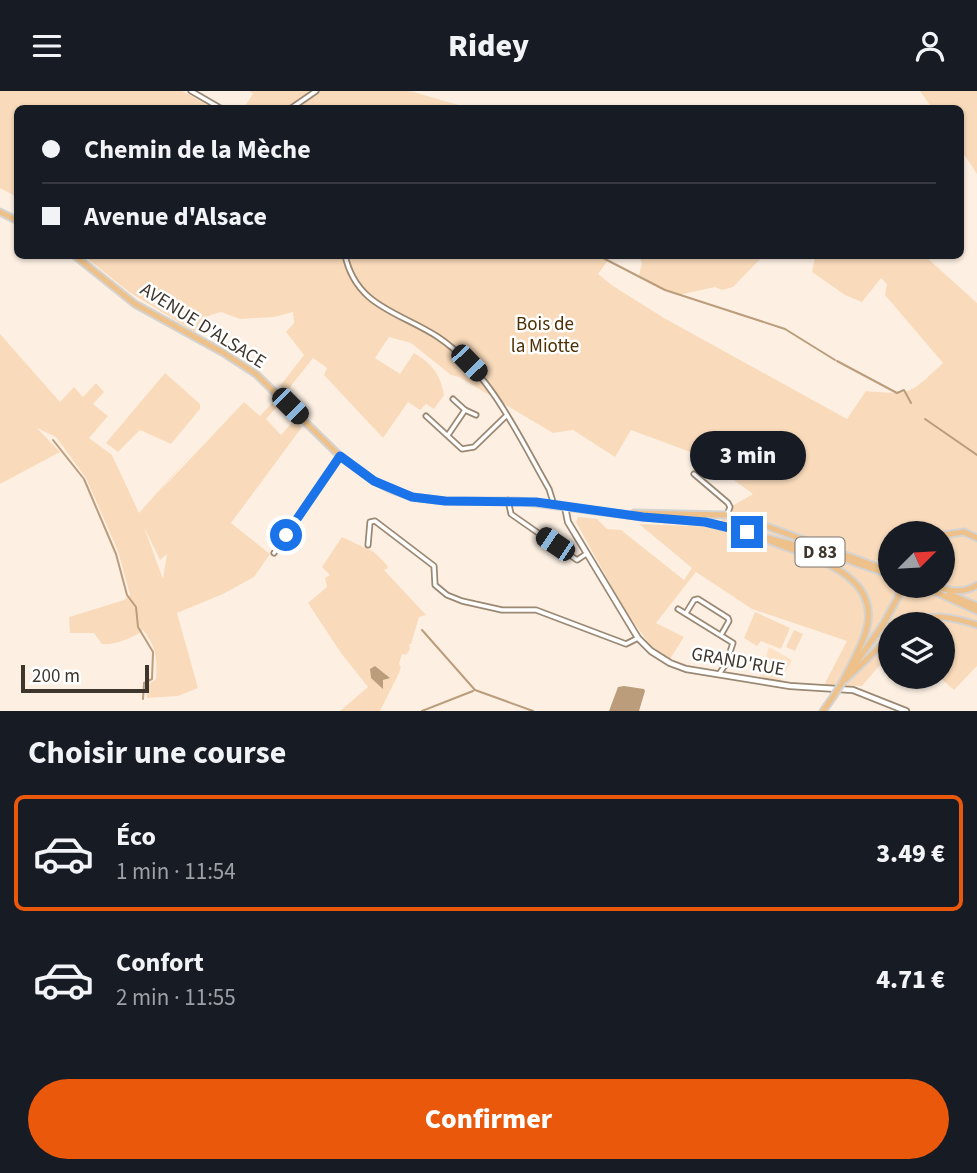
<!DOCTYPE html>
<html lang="fr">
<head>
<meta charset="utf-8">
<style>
	body { margin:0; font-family:"Source Sans 3",sans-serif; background:#242831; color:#f1f3f6; height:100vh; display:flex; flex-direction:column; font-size:26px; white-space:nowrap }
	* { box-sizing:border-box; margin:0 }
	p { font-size:23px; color:#9ea1a6 }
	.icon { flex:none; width:38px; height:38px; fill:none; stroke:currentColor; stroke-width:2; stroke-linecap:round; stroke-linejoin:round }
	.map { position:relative; height:620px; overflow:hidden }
	.side { display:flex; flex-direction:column; background:#171b24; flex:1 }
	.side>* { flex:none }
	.hud { position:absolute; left:14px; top:14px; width:950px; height:154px; border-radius:10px; box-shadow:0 2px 5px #0004; display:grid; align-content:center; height:154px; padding:0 28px; background:#171b24 }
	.needle { width:46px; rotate:66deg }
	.buttons { position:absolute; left:878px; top:430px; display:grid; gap:14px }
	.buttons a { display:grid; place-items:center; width:77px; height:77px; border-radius:50%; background:#171b24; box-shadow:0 2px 5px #0004; font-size:35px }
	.scale { position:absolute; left:21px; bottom:18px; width:128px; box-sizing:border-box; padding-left:7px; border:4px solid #3e362d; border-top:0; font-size:19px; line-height:24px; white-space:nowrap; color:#3e362d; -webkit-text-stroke:5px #fff; paint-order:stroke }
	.end { position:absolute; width:32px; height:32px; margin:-16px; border:9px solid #1a73e8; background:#fff; box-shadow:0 0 0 4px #fff }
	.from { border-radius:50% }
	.bubble { position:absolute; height:49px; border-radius:24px; background:#171b24; box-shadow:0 2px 5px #0004; font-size:23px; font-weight:800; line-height:49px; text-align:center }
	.car { position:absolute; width:21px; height:42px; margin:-21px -10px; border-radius:9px; box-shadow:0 0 5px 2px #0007; background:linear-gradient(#222 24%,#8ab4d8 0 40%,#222 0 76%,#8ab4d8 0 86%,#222 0) }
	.hud b { display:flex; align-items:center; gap:24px; height:66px; font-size:26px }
	.hud b+b { border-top:2px solid #363941 }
	.hud i { width:18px; height:18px; background:#f1f3f6 }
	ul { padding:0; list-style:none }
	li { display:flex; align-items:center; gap:21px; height:116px; margin:0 14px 10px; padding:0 14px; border:4px solid transparent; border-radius:10px }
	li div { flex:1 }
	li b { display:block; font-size:26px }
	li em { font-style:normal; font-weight:800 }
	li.selected { border-color:#ea580c }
	li>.icon { width:63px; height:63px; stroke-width:1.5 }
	h2 { padding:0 28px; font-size:32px; line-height:84px }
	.action { display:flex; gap:14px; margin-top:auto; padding:14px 28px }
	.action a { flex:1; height:80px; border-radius:42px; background:#ea580c; color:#fff; font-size:28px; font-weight:800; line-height:80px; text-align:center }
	header { display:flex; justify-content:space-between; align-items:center; height:91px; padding:0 28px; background:#171b24; font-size:32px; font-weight:800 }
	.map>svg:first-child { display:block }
</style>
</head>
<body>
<header><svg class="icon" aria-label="menu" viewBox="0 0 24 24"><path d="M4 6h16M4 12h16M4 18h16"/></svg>Ridey<svg class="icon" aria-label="person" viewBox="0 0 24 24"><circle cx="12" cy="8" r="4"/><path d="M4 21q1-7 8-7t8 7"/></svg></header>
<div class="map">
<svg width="977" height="620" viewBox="0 0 977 620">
	<rect width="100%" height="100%" fill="#fdf0e3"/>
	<path fill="#fde2c6" d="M769 556 792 569 780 590 759 586Z"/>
	<g fill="#f9dbbb" fill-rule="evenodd">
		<path d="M0 0H182L213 17 18 18 17 106 0 97Z"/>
		<path d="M250 0H410L469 17 243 18 253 3Z"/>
		<path d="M920 0H977V83L961 59V18L932 17Z"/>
		<path d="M84 165H611L598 183 613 195 664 227 847 328 866 300C913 304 908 304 943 272L885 204 887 193 881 187 862 211 845 204 812 181 815 166 813 165H925L977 212V512L941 495H943V443H891V476L874 469 891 481V495H915L977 521V575L954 599 939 586H943V534H891V561L862 595 824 594 847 550 752 518 696 481 656 532 684 546 670 568 650 554 624 518 576 431 578 426 597 428 607 438 621 439 684 489 692 477 639 433 716 436 732 415 753 403 701 365 631 339 615 366 573 339 553 342 459 286 451 284 411 252 389 246 375 267 400 283 414 262C432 273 440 282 444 304L434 318 426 313 420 319 408 311 383 347 324 284 327 277 313 267 287 300 280 295 304 264 286 241 294 232 293 221 274 226 240 228 221 221 205 226 195 241 129 201Z"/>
		<path d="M639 165H763L733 196 722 199 715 196 678 204 657 196 639 184 642 172Z"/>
		<path d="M0 243 60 311 74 296 83 306 96 292 104 301 93 313 108 325 89 347 112 364 139 422 195 359 158 402 244 311 260 325 276 308 280 312 266 328 281 344 295 328 302 336 231 432 270 463 254 486 223 503 177 522 198 597 178 605 147 607 146 595 156 588C157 565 157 558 143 539 136 546 112 555 102 553L94 542H70L69 526 124 509 130 504 118 460 86 387 56 346 37 337 60 361 0 393ZM144 436 160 469 167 463 163 488Z"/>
		<path d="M165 282 200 313V318L171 353 140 339 118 361 106 352Z"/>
		<path d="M342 446 374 461 387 474 388 477 384 479 426 524 419 526 411 553H409L410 558 406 564 402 563 399 573 401 576 399 582 380 620H340L368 596 341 562 308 512 327 496 325 487 330 484 322 476Z"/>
		<path d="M755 521 790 537 781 558 761 550 757 555 744 547Z"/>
		<path d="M794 539 803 543 795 560 786 556Z"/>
	</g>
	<g fill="#bb9c7b">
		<path d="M375 575 390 587 383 589V598L371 587 370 578Z"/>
		<path d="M624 595 644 598 645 600 639 620H609L618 596Z"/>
	</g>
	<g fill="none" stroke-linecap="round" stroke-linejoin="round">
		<g stroke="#bb9c7b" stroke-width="2">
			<path d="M603 167 665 199 785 238 835 269"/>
			<path d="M837 270 897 302 904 299 911 312"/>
			<path d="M925 328 977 364"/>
			<path d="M53 349 84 388 116 463 127 504 136 516 138 536 153 561 152 588 144 592 143 608"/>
			<path d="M422 539 475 599 533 620"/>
			<path d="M422 620 473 600"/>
		</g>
		<g stroke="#9b8873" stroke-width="7">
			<g id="minor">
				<path d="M191 0 222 18"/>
				<path d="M290 18 316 0"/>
				<path d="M345 164C356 216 400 221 438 246 491 282 518 344 549 398L554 414"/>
				<path d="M465 319 476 324"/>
				<path d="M426 325 462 358 474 356 506 325"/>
				<path d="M448 344 465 319 453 308"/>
				<path d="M694 383 728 412 730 416 727 424"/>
				<path d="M508 409 511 423 577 469 586 463"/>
				<path d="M368 454 370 431 375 430 434 475 435 494 447 504 462 510 502 519H536L626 553 638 547"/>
				<path d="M274 462 340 366"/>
				<path d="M678 518 733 552 726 573 719 583"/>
				<path d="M686 522 694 509 698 508 728 527 729 530 721 544"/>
			</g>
		</g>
		<g stroke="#9b8873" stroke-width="8">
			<path id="tertiary" d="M565 416 568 431 638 547 651 560 670 572 686 578 790 595 853 599 906 620"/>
		</g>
		<g stroke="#d5d3d1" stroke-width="9">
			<g id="primary">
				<path d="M0 121 18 130"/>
				<path d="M74 164 135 213 222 261 256 283 340 365 374 390 392 399 413 406 445 410H518L643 426 705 431 830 463 891 484"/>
				<path d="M634 422 727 424 755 431 878 476"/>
				<path d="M943 444 964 441 977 447"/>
				<path d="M770 450C809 466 883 482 866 540 861 557 851 574 843 590"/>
				<path d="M922 495 977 520"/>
				<path d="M931 495C947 499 962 504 977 494"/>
				<path d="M949 503 977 515"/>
				<path d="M906 534C933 522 950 525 977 534"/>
				<path d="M851 579 884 532 904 495"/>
				<path d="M846 588 891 545"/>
				<path d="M823 620 833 606"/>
			</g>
		</g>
		<use href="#minor" stroke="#fff" stroke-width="3.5"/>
		<use href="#tertiary" stroke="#fff" stroke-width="4.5"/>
		<use href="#primary" stroke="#edc189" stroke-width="5"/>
		<g stroke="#d5d3d1" stroke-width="9" stroke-linecap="butt">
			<path id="primary-bridge" d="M833 606 843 590"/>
		</g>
		<use href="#primary-bridge" stroke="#edc189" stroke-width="5"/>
	</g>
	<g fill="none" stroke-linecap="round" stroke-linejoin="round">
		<path stroke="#1a73e8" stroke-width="9" d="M286 444 340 365 374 390 412 406 445 410 536 411 643 426 705 431 747 441"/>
	</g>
	<g text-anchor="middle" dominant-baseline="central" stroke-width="5" stroke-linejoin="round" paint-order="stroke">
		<rect fill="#fff" stroke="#78726c" stroke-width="2" x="795.5" y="446.5" width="49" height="29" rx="5"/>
		<g font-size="18" font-weight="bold" fill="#3e362d">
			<text x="820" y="461">D 83</text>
		</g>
		<g font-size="19" fill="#4e2f03" stroke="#fff">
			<text x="545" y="233">Bois de<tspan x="545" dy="22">la Miotte</tspan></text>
		</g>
		<g font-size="19" fill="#3e362d" stroke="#fff">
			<text transform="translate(203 235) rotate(32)">AVENUE D'ALSACE</text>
			<text transform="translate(738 571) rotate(10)">GRAND'RUE</text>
		</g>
	</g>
</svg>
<div class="buttons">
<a><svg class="needle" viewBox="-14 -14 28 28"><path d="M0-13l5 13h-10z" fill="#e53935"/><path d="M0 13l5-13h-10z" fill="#9ea1a6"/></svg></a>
<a><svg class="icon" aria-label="layers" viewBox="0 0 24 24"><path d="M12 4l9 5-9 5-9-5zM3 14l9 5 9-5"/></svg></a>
</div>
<div class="scale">200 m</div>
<i class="end from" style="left:286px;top:444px"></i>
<i class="end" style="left:747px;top:441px"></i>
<div class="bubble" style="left:690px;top:340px;width:116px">3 min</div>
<i class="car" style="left:469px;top:272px;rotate:136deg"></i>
<i class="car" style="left:290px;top:315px;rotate:135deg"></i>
<i class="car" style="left:555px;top:453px;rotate:304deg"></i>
<div class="hud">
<b><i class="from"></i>Chemin de la Mèche</b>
<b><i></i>Avenue d'Alsace</b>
</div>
</div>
<section class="side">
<h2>Choisir une course</h2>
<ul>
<li class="selected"><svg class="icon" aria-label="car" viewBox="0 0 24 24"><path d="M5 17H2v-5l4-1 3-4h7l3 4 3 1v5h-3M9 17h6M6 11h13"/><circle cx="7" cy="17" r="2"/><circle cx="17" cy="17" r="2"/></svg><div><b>Éco</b><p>1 min · 11:54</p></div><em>3.49 €</em></li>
<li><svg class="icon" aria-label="car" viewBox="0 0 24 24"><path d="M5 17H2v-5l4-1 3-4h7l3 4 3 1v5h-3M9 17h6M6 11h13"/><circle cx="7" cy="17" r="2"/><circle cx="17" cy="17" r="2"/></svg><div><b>Confort</b><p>2 min · 11:55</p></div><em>4.71 €</em></li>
</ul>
<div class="action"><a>Confirmer</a></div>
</section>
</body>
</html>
